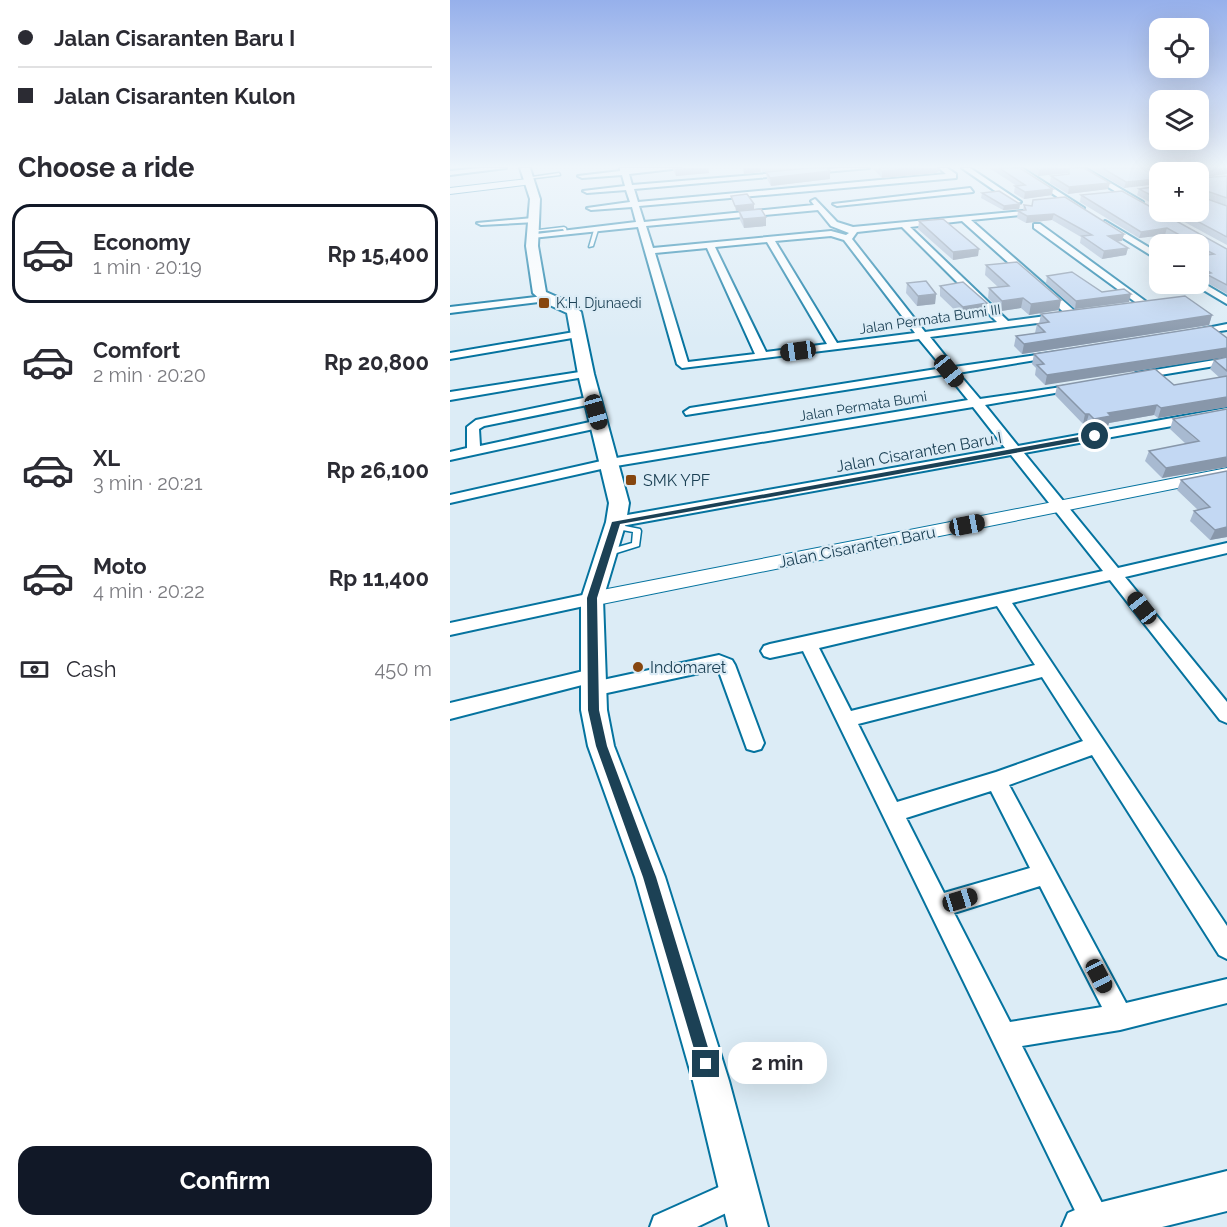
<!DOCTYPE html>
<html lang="en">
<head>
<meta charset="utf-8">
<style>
	body { margin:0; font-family:Raleway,sans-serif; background:#f7f7f7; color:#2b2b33; height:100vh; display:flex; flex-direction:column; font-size:22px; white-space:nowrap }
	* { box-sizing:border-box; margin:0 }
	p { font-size:20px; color:#7c7c81 }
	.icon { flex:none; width:33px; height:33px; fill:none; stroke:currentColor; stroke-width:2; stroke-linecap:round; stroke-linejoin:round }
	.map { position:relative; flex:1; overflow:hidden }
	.details { display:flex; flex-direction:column; background:#fff; width:450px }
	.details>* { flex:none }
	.hud { display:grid; align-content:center; height:132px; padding:0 18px; background:#fff }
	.tools { position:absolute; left:699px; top:18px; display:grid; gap:12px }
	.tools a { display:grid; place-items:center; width:60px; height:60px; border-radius:12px; background:#fff; box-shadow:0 6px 24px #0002; font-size:30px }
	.end { position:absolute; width:27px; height:27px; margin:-14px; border:8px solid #1c4155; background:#fff; box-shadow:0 0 0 3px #fff }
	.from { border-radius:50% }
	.bubble { position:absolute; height:42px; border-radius:18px; background:#fff; box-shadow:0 6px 24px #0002; font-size:20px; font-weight:700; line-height:42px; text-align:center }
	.car { position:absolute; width:18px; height:36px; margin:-18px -9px; border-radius:8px; box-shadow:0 0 4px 2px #0007; background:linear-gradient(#222 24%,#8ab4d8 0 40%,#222 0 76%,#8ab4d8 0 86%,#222 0) }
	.hud b { display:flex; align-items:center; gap:21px; height:57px; font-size:22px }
	.hud b+b { border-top:2px solid #e1e1e2 }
	.hud i { width:15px; height:15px; background:#2b2b33 }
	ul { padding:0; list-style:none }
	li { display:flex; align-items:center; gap:18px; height:99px; margin:0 12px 9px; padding:0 6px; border:3px solid transparent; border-radius:18px }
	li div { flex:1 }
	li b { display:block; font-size:22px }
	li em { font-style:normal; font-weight:700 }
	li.selected { border-color:#111827 }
	li>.icon { width:54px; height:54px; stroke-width:1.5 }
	h2 { padding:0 18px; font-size:27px; line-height:72px }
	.pay { display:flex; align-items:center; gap:15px; height:66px; padding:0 18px; font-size:22px }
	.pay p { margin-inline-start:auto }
	.cta { display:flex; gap:12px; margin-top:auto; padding:12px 18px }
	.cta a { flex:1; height:69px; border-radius:18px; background:#111827; color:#fff; font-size:24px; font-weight:700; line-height:69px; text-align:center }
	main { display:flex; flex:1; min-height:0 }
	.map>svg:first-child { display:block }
</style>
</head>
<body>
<main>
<section class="details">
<div class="hud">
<b><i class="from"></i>Jalan Cisaranten Baru I</b>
<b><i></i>Jalan Cisaranten Kulon</b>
</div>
<h2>Choose a ride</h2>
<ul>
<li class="selected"><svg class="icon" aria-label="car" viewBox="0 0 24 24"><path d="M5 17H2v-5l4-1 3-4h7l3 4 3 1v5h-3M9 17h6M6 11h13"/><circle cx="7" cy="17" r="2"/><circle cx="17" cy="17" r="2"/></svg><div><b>Economy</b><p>1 min · 20:19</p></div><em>Rp 15,400</em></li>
<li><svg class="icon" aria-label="car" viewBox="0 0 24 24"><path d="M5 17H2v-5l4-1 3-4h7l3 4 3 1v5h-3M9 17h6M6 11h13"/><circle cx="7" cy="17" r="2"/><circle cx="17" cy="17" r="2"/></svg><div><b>Comfort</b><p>2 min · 20:20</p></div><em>Rp 20,800</em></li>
<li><svg class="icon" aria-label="car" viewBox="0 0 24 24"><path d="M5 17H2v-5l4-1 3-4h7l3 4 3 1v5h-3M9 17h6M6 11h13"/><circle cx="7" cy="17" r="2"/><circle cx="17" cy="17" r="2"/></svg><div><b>XL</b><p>3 min · 20:21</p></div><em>Rp 26,100</em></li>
<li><svg class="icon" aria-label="car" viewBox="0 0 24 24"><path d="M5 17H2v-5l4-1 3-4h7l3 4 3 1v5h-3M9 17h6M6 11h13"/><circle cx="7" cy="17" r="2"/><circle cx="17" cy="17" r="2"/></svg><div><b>Moto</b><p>4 min · 20:22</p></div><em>Rp 11,400</em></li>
</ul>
<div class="pay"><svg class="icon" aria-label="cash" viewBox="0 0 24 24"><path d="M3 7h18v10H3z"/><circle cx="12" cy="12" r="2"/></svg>Cash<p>450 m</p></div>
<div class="cta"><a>Confirm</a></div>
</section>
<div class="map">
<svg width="777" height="1227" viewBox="0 0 777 1227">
	<rect width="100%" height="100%" fill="#dcecf6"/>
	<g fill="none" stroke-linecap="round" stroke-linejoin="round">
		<g stroke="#05739f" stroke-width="3">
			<g id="service">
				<path d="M109 173 110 175 77 179 75 178Z"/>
				<path d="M114 227 116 228 117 233H115L113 229 82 232 80 231Z"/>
				<path d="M146 229 148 230 143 246 139 247 144 230Z"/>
				<path d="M162 524H165L190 529 191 531 189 546 157 556 154 555 153 553 154 551 182 543 183 532 162 528 161 526Z"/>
			</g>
		</g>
		<g stroke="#05739f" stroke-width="4">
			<g id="minor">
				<path d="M30 168H56L0 175V171Z"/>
				<path d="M170 168H231L179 174 182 185 389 168H419L184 189 188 202 496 174 489 168H497L506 174V178L189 206 194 222 364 205 361 201 365 199 387 222 403 227 573 211 570 215 521 220 627 313V317H619L512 221 460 227 558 321 611 314 616 317 611 320 480 337 504 367 608 352V356L604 357 508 373 530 399 632 384V388L628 389 535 405 568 446 777 408V416L574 453 668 568 777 543V553L675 577 777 702V723L770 720 660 580 562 603 777 926V959L769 955 642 755 559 785 676 1003 777 979V1003L670 1030 572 1046 657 1213 662 1223 660 1227H633L353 651 320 658 314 656 311 651 314 646 320 644 653 571 561 455 166 527 159 522 166 517 555 448 523 407 160 467 0 503V495L160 459 518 400 497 374 236 415 234 412 240 408 493 368 469 339 232 368 227 364 188 227 82 238 78 235 186 222 182 207 141 210 137 208 180 202 176 190 137 193 133 191 175 186 172 175 132 178 128 176 170 171ZM368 210 381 226 399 233 396 235 381 231 203 248 196 226ZM452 227 547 322 475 332 402 239 407 232ZM381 236 394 240 465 333 387 343 325 241ZM317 242 377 344 316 352 265 247ZM257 248 305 354 238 362 205 253ZM547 606 585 665 401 711 369 648ZM592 677 633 741 546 772 447 802 408 724ZM541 791 580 868 494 893 456 818ZM590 886 652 1007 560 1022 504 913Z"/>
				<path d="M512 168H520L571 202 564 204Z"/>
				<path d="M564 168H572L634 208 627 210Z"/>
				<path d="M627 168H635L693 202 686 204Z"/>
				<path d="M520 188 523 192 387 206 383 204Z"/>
				<path d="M83 218 86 222 31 225 27 223Z"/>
				<path d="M655 221 710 254V261L652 225Z"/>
				<path d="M584 224H590L698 303V307H692L584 228Z"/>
				<path d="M748 280 777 297V304L745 285Z"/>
				<path d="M94 296 97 297V301L0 313V307Z"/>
				<path d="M777 324V330L742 335 737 332Z"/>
				<path d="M130 331 135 334 134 336 0 359V353Z"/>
				<path d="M777 358V364L686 379 680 376 686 373Z"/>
				<path d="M136 371 142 374 140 376 0 400V392Z"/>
				<path d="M143 396 147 397V403L34 426 29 429 30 446 149 420 153 421V427L0 460V452L17 448V427L26 420Z"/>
				<path d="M142 593 148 595 150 599 148 603 0 635V623Z"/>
				<path d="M269 655 282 660 285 665 314 743 311 749 304 751 297 749 268 669 143 696 137 694 134 689 136 684 0 719V703L142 669 148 671 151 676 148 681Z"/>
				<path d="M289 1178 299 1182 303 1192 299 1202 247 1227H200L204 1216Z"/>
			</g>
		</g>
		<g stroke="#05739f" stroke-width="2">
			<path id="tertiary" d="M777 468V478L142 606 135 604 132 599 135 594 142 592Z"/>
		</g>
		<g stroke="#05739f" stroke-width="4">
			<g id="secondary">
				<path d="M70 168H80L90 199 88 246 96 292 121 303 131 312 144 374 179 503 176 522 153 599 157 710 164 746 215 877 279 1081 318 1227H278L243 1081 185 877 138 746 131 710V599L156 522 159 503 128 374 117 313 93 302 83 293 76 246 80 199Z"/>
				<path d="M777 1171V1211L712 1227H612L618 1213 632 1207Z"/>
			</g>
		</g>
		<g stroke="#05739f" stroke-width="2">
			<path id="primary" d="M78 179 82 180V184L0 194V188Z"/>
		</g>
		<use href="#service" fill="#fff" fill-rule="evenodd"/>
		<use href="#minor" fill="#fff" fill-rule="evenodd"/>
		<use href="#tertiary" fill="#fff" fill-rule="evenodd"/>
		<use href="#secondary" fill="#fff" fill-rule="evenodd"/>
		<use href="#primary" fill="#fff" fill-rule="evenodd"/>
	</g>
	<g fill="#a8bad1">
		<path d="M222 168H258L259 173 226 176Z"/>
		<path d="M312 168H379H377L380 179 321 186 317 179 316 172 324 171 312 172Z"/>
		<path d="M422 168H490L489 171 486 173 432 178Z"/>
		<path d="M539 168H570L602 195 574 199 564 193 565 186H567Z"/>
		<path d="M576 168H634L658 189 618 194 600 183 601 176 618 175V173L588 176Z"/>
		<path d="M640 168H696L674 188Z"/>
		<path d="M701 168H777V174L750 177 777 176V206L749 195V196L777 206V245L716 212H748V172L710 173Z"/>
		<path d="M710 186V208L687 195 689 189Z"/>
		<path d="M532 193 570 204 569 209 553 210 531 198Z"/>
		<path d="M631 195 777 249V294L754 281 755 278 748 274V256H752L748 254V244H731L715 235 689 238 630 202Z"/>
		<path d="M574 205 674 234 672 241H667L678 248 676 255 652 259 630 243 631 237 602 220 576 223 567 218 568 211 573 210Z"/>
		<path d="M289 211 316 217V226L294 228 290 220Z"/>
		<path d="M469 221 528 256 503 260 468 229Z"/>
		<path d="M536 265 609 310 579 315 571 308 551 311 538 298 539 288 548 287 535 275Z"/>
		<path d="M597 276 652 292 679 302 625 309 596 283Z"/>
		<path d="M457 283 486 294 485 304 467 306 456 293Z"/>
		<path d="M490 286 537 303 535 313 512 317 490 296Z"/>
		<path d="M591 314 762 315 759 325 572 354 564 346 566 336 585 333 587 324H589Z"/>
		<path d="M761 326 595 385 585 375 586 368 582 364 584 354Z"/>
		<path d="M777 357V407L708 418 704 415 659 423 658 426 642 429 636 424H633L605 395 607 386 724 385 770 378 760 369 764 360Z"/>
		<path d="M723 419 777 467 712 478 695 461 699 451 736 444 720 429Z"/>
		<path d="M777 471V537L760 540 740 521 744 511 748 510 727 490 731 480Z"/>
	</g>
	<g fill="#8897aa">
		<path d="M234 168H258L259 173 226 176 225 169Z"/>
		<path d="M293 168H310L311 172 294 174Z"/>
		<path d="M470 168H490L489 171 486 173 432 178V171Z"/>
		<path d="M608 168H619L618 173 588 176 589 170Z"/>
		<path d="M777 168V174L748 178V172Z"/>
		<path d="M380 171V179L321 186 320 178Z"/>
		<path d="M710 179V184L674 188 676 182Z"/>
		<path d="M660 183 658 189 618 194 619 187Z"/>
		<path d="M603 189 602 195 574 199 575 192Z"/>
		<path d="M304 204V209L286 211 285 206Z"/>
		<path d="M570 204 569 209 553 210 554 206Z"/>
		<path d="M604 214 602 220 576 223 577 216Z"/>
		<path d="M316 217V226L294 228 293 219Z"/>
		<path d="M717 228 715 235 689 238 691 232Z"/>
		<path d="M674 234 672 241 656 243 658 236Z"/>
		<path d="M678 248 676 255 652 259 654 251Z"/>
		<path d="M529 249 528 256 503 260V252Z"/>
		<path d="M486 294 485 304 467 306 468 296Z"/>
		<path d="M681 294 679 302 625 309 626 301Z"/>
		<path d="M573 298 571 308 551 311 552 301Z"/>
		<path d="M611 300 609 310 579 315 581 304Z"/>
		<path d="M537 303 535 313 512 317 513 307Z"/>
		<path d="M762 315 759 325 572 354 574 344Z"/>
		<path d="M777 348V357L595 385 597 375Z"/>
		<path d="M777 397V407L708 418 711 408Z"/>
		<path d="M707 405 704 415 659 423 658 426 642 429 644 419 658 413Z"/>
		<path d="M635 414H639L636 424H633Z"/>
		<path d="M777 457V467L712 478 716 468Z"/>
		<path d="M777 527V537L760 540 765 530Z"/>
	</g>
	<g fill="#c3d8f3" stroke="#8897aa" stroke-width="1.5">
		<path d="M361 168H377L380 171 320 178 316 172Z"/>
		<path d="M429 168H470L432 171Z"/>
		<path d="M549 168H570L603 189 575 192 565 186 575 185Z"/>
		<path d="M586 168H608L589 170Z"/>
		<path d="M619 168H634L660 183 619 187 601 176 619 174Z"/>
		<path d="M652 168H696L710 174V179L676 182Z"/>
		<path d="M714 168H777L748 172H714Z"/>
		<path d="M748 174 750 178 777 176V198L748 188Z"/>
		<path d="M710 186V200L689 189Z"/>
		<path d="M748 190 749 196 777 206V237L730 212H748Z"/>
		<path d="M549 191 570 204 554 206 532 193Z"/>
		<path d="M672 191 777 249V285L756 274 761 273 748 265V256L764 254 748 246V244H746L717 228 691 232 631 195Z"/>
		<path d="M297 194 304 204 285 206 281 196Z"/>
		<path d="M615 197 674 234 658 236 678 248 654 251 632 236 642 235 604 214 577 216 568 211 576 210 574 205 582 206 583 200Z"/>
		<path d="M311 209 316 217 293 219 289 211Z"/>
		<path d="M493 219 529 249 503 252 469 221Z"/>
		<path d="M567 262 611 300 581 304 573 298 552 301 539 288 559 286 536 265Z"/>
		<path d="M622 272 652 292 674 289 681 294 626 301 597 276Z"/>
		<path d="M476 281 486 294 468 296 457 283Z"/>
		<path d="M513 282 537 303 513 307 490 286Z"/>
		<path d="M735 296 762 315 574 344 566 336 595 332 587 324 599 322 591 314Z"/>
		<path d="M761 326 777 338V348L597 375 587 365 594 364 584 354Z"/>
		<path d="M777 357V371L764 360Z"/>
		<path d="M705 369 724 385 777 376V397L711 408 707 405 658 413 661 416 644 419 639 414H635L607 386Z"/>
		<path d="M777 409V457L716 468 699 451 749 441 723 419Z"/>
		<path d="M777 471V527L765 530 744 511 760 507 731 480Z"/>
	</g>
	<linearGradient id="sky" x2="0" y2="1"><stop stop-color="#96b0eb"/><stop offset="0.49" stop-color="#eff6fb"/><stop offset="1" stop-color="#eff6fb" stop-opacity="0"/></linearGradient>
	<rect width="777" height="340" fill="url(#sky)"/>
	<path fill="#1c4155" d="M645 434 648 438 170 524 147 598 149 710 157 746 206 877 263 1064 261 1069 256 1071 250 1069 193 877 146 746 138 710 137 598 162 522Z"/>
	<g fill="#86460f" stroke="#dcecf6" stroke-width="2">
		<rect x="88" y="297" width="12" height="12" rx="3"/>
		<rect x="175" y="474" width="12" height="12" rx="3"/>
		<circle cx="188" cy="667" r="6"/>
	</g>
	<g text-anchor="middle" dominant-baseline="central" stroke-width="4.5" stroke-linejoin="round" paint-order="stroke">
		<g font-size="14" fill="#1c4155" stroke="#dcecf6" text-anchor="start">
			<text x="106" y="303">K.H. Djunaedi</text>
		</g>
		<g font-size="14" fill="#1c4155" stroke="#dcecf6">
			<text transform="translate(480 319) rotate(-8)">Jalan Permata Bumi III</text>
			<text transform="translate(413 406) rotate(-9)">Jalan Permata Bumi</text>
		</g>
		<g font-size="16" fill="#1c4155" stroke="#dcecf6">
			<text transform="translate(469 452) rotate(-10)">Jalan Cisaranten Baru I</text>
			<text transform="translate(407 547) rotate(-11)">Jalan Cisaranten Baru</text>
		</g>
		<g font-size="16" fill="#1c4155" stroke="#dcecf6" text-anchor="start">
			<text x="193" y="480">SMK YPF</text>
			<text x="200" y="667">Indomaret</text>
		</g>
	</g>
</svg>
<div class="tools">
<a><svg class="icon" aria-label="locate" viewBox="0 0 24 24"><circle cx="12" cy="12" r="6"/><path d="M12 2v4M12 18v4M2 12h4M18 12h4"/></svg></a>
<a><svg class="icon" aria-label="layers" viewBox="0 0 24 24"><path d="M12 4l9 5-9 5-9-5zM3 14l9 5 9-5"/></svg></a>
<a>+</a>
<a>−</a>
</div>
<i class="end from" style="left:645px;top:436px"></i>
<i class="end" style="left:256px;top:1064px"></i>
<div class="bubble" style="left:278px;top:1042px;width:99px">2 min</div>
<i class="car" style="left:348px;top:351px;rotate:262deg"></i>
<i class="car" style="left:499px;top:371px;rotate:141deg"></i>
<i class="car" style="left:146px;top:412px;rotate:164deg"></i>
<i class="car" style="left:517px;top:525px;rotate:79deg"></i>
<i class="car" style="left:692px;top:608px;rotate:322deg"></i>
<i class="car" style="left:510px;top:900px;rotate:73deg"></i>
<i class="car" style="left:649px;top:976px;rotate:152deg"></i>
</div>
</main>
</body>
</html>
